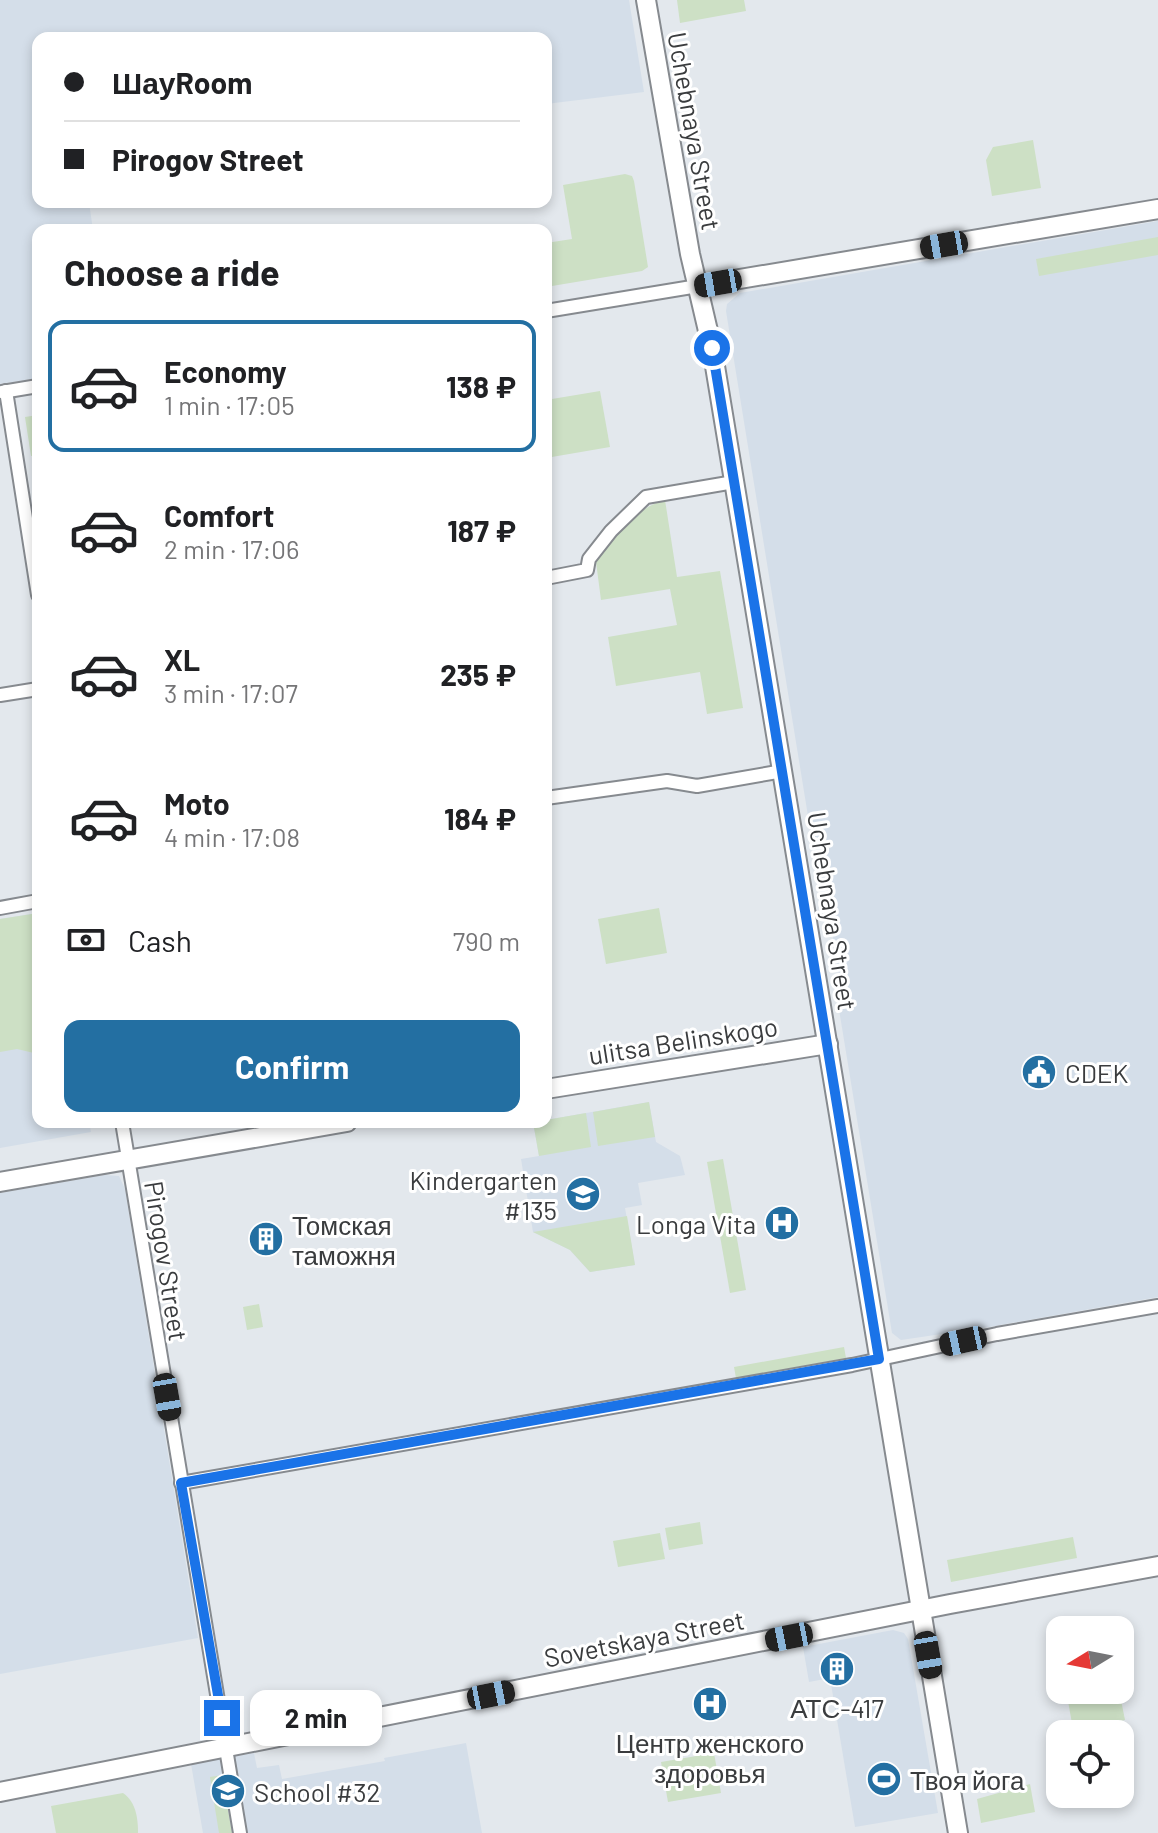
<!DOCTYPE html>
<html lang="en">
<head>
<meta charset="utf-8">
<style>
	body { margin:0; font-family:Barlow,sans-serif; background:#f6f6f6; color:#202124; height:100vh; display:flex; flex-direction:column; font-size:30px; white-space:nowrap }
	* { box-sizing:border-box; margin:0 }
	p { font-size:26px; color:#757577 }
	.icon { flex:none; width:44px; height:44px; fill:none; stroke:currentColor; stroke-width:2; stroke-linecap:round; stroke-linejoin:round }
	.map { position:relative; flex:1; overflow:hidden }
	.panel { position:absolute; left:32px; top:224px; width:520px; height:904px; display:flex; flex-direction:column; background:#fff; border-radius:16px; box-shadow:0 4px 12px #0003 }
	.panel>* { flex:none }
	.banner { position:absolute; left:32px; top:32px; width:520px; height:176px; border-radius:16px; box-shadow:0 4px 12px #0003; display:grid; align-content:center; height:176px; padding:0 32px; background:#fff }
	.needle { width:52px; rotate:260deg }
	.tools { position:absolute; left:1046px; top:1616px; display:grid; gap:16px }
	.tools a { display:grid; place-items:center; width:88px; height:88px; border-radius:16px; background:#fff; box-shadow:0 4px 12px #0003; font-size:40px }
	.end { position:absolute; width:36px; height:36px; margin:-18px; border:10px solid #1a73e8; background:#fff; box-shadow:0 0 0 4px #fff }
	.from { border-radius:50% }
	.bubble { position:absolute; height:56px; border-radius:16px; background:#fff; box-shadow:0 4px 12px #0003; font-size:26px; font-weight:700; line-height:56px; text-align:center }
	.car { position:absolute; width:24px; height:48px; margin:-24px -12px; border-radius:10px; box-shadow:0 0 6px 2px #0007; background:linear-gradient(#222 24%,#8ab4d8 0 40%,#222 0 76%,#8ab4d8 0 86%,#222 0) }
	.banner b { display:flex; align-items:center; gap:28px; height:76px; font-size:30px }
	.banner b+b { border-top:2px solid #e0e0e0 }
	.banner i { width:20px; height:20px; background:#202124 }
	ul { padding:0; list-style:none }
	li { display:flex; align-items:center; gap:24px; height:132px; margin:0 16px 12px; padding:0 16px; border:4px solid transparent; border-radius:16px }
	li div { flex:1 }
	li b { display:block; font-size:30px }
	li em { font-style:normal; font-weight:700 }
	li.on { border-color:#236fa2 }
	li>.icon { width:72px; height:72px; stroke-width:1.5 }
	h2 { padding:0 32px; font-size:36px; line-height:96px }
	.pay { display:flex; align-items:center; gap:20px; height:88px; padding:0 32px; font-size:30px }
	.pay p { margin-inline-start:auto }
	.button { display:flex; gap:16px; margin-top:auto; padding:16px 32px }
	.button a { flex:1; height:92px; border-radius:16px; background:#236fa2; color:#fff; font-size:32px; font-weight:700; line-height:92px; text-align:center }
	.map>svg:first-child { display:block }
</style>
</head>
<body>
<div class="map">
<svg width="1158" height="1833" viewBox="0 0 1158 1833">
	<rect width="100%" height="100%" fill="#e3e8ed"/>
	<g fill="#d4dee9">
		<path d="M0 0H629L644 92 546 104V38H38V202H89L93 230H38V378L0 384Z"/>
		<path d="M1158 221V1297L989 1327 901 1340 892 1333 835 985 839 974 833 937 826 927 726 311 727 304 740 293Z"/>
		<path d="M38 913V1122H89L91 1132 0 1148V919Z"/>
		<path d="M649 1102 656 1142 680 1156 685 1175 638 1183 642 1205 625 1208 635 1265 590 1272 570 1250 533 1232 521 1159 539 1156 533 1122H546V1120Z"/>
		<path d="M105 1175 119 1176 125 1189 198 1638 0 1674V1193Z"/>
		<path d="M893 1630 904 1633 908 1639 938 1813 855 1827 830 1678 809 1682 803 1647Z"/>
		<path d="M466 1743 482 1833H203L191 1764 254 1753 257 1768 279 1765 282 1779 385 1761 384 1758Z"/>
	</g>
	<g fill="#cde0c5">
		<path d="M677 0H744L746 11 680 23Z"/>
		<path d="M1033 140 1041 188 992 196 986 160 993 147Z"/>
		<path d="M625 174 632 176 634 181 648 267 642 271 546 287V243L572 239 563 185Z"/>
		<path d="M1158 237V255L1039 276 1036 259Z"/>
		<path d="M600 391 610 447 546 458V400Z"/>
		<path d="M38 415V455L31 456 25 417Z"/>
		<path d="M665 500 677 577 720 571 743 708 707 714 700 672 616 686 608 637 677 625 670 589 601 600 596 562C606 539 641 505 665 500Z"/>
		<path d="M659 908 667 953 606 964 598 919Z"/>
		<path d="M38 913V1054L17 1049 0 1052V919Z"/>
		<path d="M649 1102 655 1137 598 1146 593 1112Z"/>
		<path d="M586 1113 591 1147 539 1156 533 1122H546V1120Z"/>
		<path d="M723 1159 746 1290 730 1293 707 1162Z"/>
		<path d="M627 1216 635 1265 590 1272 570 1250 533 1232Z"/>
		<path d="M259 1304 263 1327 247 1330 243 1307Z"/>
		<path d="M844 1347 846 1358 736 1378 734 1367Z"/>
		<path d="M700 1522 703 1544 669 1550 665 1528Z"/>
		<path d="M660 1533 665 1559 618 1567 613 1541Z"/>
		<path d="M1073 1537 1077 1558 951 1582 947 1560Z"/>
		<path d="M1066 1690H1119L1125 1720 1073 1729Z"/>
		<path d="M714 1753 721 1793 668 1802 661 1762Z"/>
		<path d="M222 1775 232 1833H219L210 1777Z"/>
		<path d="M1030 1784 1035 1812 981 1823 977 1799Z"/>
		<path d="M123 1793C136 1802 138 1818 138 1833H56L51 1806Z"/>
	</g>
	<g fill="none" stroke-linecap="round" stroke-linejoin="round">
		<g stroke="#868a8f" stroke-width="16">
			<g id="street">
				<path d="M546 311 698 286"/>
				<path d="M6 391 38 595"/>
				<path d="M2 392 38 386"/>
				<path d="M546 578 587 570 589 559 611 531 646 497 734 482"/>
				<path d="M0 695 38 689"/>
				<path d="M546 798 667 781 697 786 783 771"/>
				<path d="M0 908 38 901"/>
				<path d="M122 1122 240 1833"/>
				<path d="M181 1483 852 1365 997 1334 1158 1306"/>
			</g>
		</g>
		<g stroke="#868a8f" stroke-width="22">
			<g id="secondary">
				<path d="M646 0 690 254 712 348 958 1833"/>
				<path d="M698 286 1158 209"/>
				<path d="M546 1089 828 1044"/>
				<path d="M0 1182 347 1122"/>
				<path d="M0 1792 950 1604 1158 1566"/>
			</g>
		</g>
		<use href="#street" stroke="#fff" stroke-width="12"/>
		<use href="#secondary" stroke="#fff" stroke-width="18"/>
	</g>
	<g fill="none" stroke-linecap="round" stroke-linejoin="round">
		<path stroke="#1a73e8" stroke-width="10" d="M222 1718 181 1483 879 1359 712 348"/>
	</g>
	<defs>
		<g id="civic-disc" transform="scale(1.8)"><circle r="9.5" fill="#236fa2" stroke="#fff"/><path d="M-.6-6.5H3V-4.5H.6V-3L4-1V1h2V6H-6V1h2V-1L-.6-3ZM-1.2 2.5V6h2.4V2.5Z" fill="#fff"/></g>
		<g id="school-disc" transform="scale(1.8)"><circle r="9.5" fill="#236fa2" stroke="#fff"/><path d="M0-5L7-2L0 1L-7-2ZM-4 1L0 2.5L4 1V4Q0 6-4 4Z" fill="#fff"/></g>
		<g id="hospital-disc" transform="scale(1.8)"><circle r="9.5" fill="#236fa2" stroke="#fff"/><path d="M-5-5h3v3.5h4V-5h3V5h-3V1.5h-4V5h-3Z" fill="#fff"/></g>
		<g id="building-disc" transform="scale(1.8)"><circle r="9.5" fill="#236fa2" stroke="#fff"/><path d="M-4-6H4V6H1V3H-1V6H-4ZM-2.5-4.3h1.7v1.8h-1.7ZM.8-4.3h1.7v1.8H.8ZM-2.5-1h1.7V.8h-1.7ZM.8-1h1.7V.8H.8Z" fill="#fff"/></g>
		<g id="stadium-disc" transform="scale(1.8)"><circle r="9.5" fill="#236fa2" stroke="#fff"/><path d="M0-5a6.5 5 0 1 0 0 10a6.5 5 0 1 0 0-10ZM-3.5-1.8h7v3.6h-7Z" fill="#fff"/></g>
	</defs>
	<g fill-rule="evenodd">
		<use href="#civic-disc" x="1039" y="1072"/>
		<use href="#school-disc" x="583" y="1194"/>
		<use href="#hospital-disc" x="782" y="1223"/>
		<use href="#building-disc" x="266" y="1239"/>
		<use href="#building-disc" x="837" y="1669"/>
		<use href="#hospital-disc" x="710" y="1704"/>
		<use href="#stadium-disc" x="884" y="1779"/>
		<use href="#school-disc" x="228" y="1791"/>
	</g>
	<g text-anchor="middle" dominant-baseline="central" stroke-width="6" stroke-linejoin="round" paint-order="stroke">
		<g font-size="26" fill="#3a3c3e" stroke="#fff">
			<text transform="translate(695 131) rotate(80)">Uchebnaya Street</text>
			<text transform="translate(833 911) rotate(81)">Uchebnaya Street</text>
			<text transform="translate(683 1040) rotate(-9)">ulitsa Belinskogo</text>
			<text transform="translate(167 1261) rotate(81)">Pirogov Street</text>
			<text transform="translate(644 1638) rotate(-11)">Sovetskaya Street</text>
		</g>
		<g font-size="26" fill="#3a3c3e" stroke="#fff" text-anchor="start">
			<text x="1065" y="1072">CDEK</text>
			<text x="557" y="1179" text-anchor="end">Kindergarten<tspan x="557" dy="30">#135</tspan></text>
			<text x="756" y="1223" text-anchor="end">Longa Vita</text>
			<text x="292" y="1224">Томская<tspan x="292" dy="30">таможня</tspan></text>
			<text x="837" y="1707" text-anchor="middle">АТС-417</text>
			<text x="710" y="1742" text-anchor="middle">Центр женского<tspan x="710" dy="30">здоровья</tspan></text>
			<text x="910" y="1779">Твоя йога</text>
			<text x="254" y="1791">School #32</text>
		</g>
	</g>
</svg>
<div class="tools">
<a><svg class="needle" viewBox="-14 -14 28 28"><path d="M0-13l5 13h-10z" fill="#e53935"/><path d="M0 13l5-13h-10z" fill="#757577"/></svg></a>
<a><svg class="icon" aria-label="locate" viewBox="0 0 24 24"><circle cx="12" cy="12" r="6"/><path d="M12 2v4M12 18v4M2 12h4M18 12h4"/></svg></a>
</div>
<i class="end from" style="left:712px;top:348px"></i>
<i class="end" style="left:222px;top:1718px"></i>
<div class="bubble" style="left:250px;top:1690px;width:132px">2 min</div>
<i class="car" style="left:944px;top:245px;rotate:260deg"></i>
<i class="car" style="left:718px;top:283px;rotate:260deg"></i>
<i class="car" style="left:963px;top:1341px;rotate:258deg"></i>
<i class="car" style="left:167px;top:1397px;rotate:170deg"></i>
<i class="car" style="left:789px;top:1637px;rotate:259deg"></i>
<i class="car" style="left:928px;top:1655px;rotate:170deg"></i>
<i class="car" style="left:491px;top:1695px;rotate:79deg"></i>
<div class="banner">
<b><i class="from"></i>ШауRoom</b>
<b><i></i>Pirogov Street</b>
</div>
<section class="panel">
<h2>Choose a ride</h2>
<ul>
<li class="on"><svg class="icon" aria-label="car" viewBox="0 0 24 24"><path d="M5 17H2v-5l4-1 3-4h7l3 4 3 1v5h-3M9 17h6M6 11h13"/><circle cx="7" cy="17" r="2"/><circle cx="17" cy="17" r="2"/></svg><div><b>Economy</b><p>1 min · 17:05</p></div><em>138 ₽</em></li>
<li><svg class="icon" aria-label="car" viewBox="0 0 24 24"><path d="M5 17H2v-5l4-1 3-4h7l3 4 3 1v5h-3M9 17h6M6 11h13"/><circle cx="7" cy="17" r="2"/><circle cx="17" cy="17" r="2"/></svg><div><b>Comfort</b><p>2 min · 17:06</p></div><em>187 ₽</em></li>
<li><svg class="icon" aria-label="car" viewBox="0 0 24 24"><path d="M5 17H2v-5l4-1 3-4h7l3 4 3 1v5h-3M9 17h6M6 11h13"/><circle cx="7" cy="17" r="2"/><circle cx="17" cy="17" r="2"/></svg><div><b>XL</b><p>3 min · 17:07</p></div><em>235 ₽</em></li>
<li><svg class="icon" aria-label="car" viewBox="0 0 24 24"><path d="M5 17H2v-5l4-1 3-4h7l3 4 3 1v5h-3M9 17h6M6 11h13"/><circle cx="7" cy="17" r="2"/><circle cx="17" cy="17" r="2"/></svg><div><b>Moto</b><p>4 min · 17:08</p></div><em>184 ₽</em></li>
</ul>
<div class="pay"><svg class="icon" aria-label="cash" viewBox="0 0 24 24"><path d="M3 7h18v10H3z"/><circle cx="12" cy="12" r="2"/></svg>Cash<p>790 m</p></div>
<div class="button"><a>Confirm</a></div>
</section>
</div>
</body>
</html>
